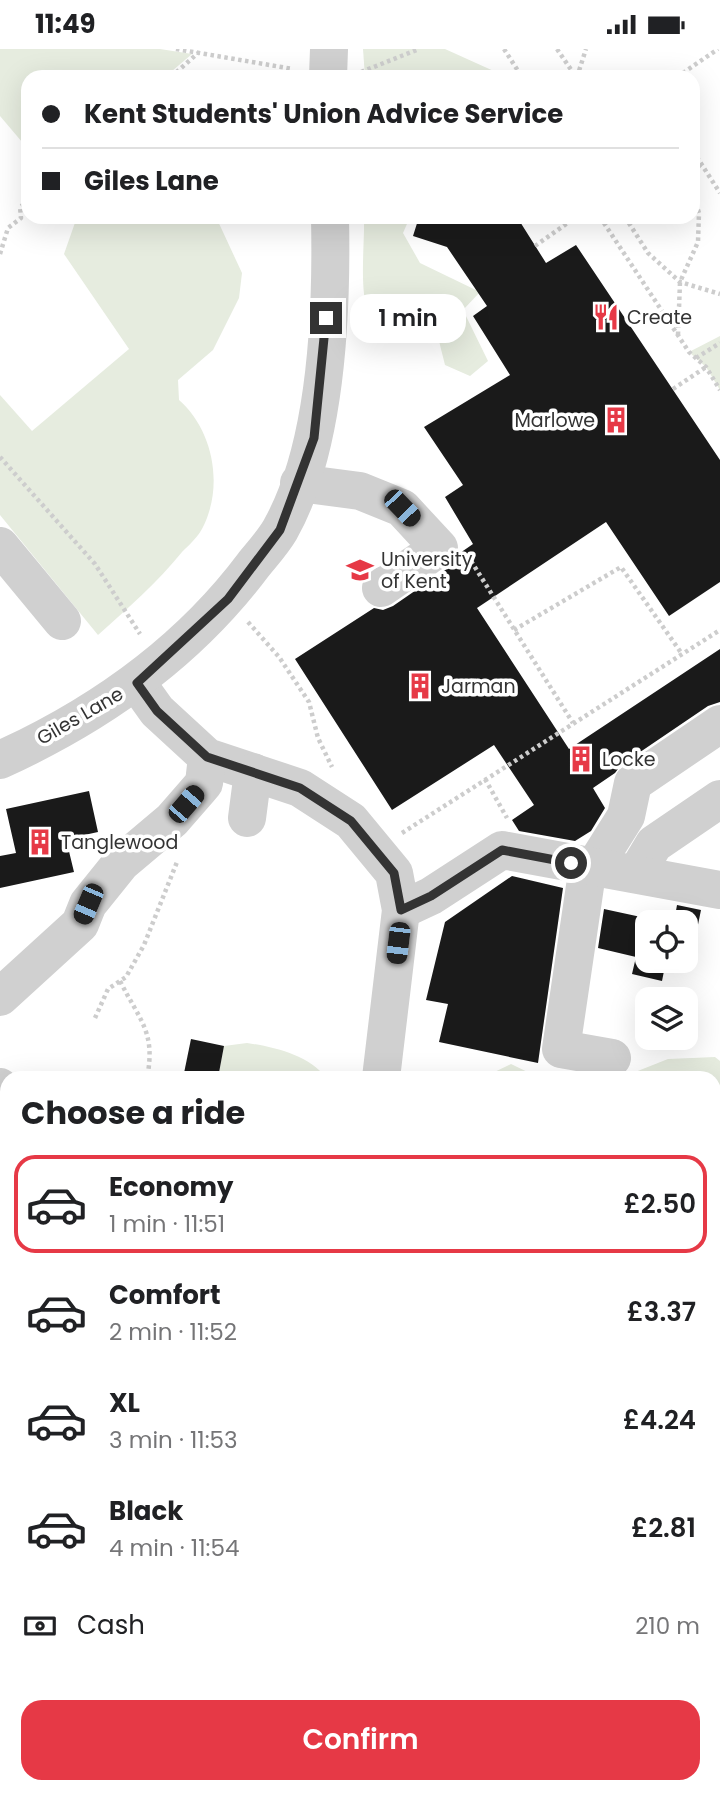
<!DOCTYPE html>
<html lang="en">
<head>
<meta charset="utf-8">
<style>
	body { margin:0; font-family:Poppins,sans-serif; background:#f2f2f2; color:#202124; height:100vh; display:flex; flex-direction:column; font-size:26px; white-space:nowrap }
	* { box-sizing:border-box; margin:0 }
	p { font-size:23px; color:#757577 }
	.icon { flex:none; width:38px; height:38px; fill:none; stroke:currentColor; stroke-width:2; stroke-linecap:round; stroke-linejoin:round }
	.map { position:relative; flex:1; overflow:hidden }
	.drawer { position:absolute; left:0px; top:1022px; width:721px; height:723px; display:flex; flex-direction:column; background:#fff; border-radius:21px 21px 0 0; box-shadow:0 7px 28px #0002 }
	.drawer>* { flex:none }
	.top-card { position:absolute; left:21px; top:21px; width:679px; height:154px; border-radius:21px; box-shadow:0 7px 28px #0002; display:grid; align-content:center; height:154px; padding:0 21px; background:#fff }
	.controls { position:absolute; left:635px; top:861px; display:grid; gap:14px }
	.controls a { display:grid; place-items:center; width:63px; height:63px; border-radius:14px; background:#fff; box-shadow:0 7px 28px #0002; font-size:35px }
	.end { position:absolute; width:32px; height:32px; margin:-16px; border:9px solid #333; background:#fff; box-shadow:0 0 0 4px #fff }
	.from { border-radius:50% }
	.bubble { position:absolute; height:49px; border-radius:21px; background:#fff; box-shadow:0 7px 28px #0002; font-size:23px; font-weight:600; line-height:49px; text-align:center }
	.car { position:absolute; width:21px; height:42px; margin:-21px -10px; border-radius:9px; box-shadow:0 0 5px 2px #0007; background:linear-gradient(#222 24%,#8ab4d8 0 40%,#222 0 76%,#8ab4d8 0 86%,#222 0) }
	.top-card b { display:flex; align-items:center; gap:24px; height:66px; font-size:26px }
	.top-card b+b { border-top:2px solid #e0e0e0 }
	.top-card i { width:18px; height:18px; background:#202124 }
	ul { padding:0; list-style:none }
	li { display:flex; align-items:center; gap:21px; height:98px; margin:0 14px 10px; padding:0 7px; border:4px solid transparent; border-radius:21px }
	li div { flex:1 }
	li b { display:block; font-size:26px }
	li em { font-style:normal; font-weight:600 }
	li.active { border-color:#e63946 }
	li>.icon { width:63px; height:63px; stroke-width:1.5 }
	h2 { padding:0 21px; font-size:32px; line-height:84px }
	.pay { display:flex; align-items:center; gap:18px; height:77px; padding:0 21px; font-size:26px }
	.pay p { margin-inline-start:auto }
	.button { display:flex; gap:14px; margin-top:auto; padding:14px 21px }
	.button a { flex:1; height:80px; border-radius:21px; background:#e63946; color:#fff; font-size:28px; font-weight:600; line-height:80px; text-align:center }
	.status { display:flex; justify-content:space-between; align-items:center; height:49px; padding:0 35px; background:#fff; direction:ltr }
	.status svg { height:19px; fill:currentColor }
	.map>svg:first-child { display:block }
</style>
</head>
<body>
<div class="status"><b>11:49</b><svg viewBox="0 0 49 12"><path d="M0 12V9h3v3zM5 12V6h3v6zM10 12V3h3v9zM15 12V0h3v12zM26 1h20v11H26zM47 4h2v5h-2z"/></svg></div>
<div class="map">
<svg width="720" height="1744" viewBox="0 0 720 1744">
	<rect width="100%" height="100%" fill="#fff"/>
	<g fill="#e6ecdf">
		<path d="M0 0H160L192 5 165 28H28V100L0 67Z"/>
		<path d="M363 0H445L507 28H365Z"/>
		<path d="M77 168H216L242 224 239 249 213 301 178 331 179 351C213 381 224 436 203 478 199 487 189 496 182 503 157 534 128 559 98 586L0 466V346L32 382 129 300 64 205Z"/>
		<path d="M364 168H410L403 184 420 214 480 243 463 261 488 312 470 327 445 316 439 292 438 256 427 255 422 284 404 294 381 291C355 259 365 207 364 168Z"/>
		<path d="M720 287V341L706 318 689 303Z"/>
		<path d="M247 994C274 998 309 1006 326 1029H218L224 997Z"/>
		<path d="M715 1008 720 1012V1744H413V1738H714V1029H620L668 1010Z"/>
		<path d="M511 1015 540 1029H481H482Z"/>
		<path d="M7 1649V1738H216V1744H0V1657Z"/>
	</g>
	<path fill="#cfe2ee" d="M0 1461 7 1462V1649L0 1660Z"/>
	<g fill="#1a1a1a">
		<path d="M419 168H517L546 214 576 196 720 411V533L669 567 606 473 477 559 569 700 720 600V653L708 657 621 716 615 724 593 739 605 759 591 782 575 792 519 782 512 771 534 756 494 696 392 761 295 610 374 559 383 561 393 557 451 517 460 504 473 495 445 448 463 436 424 378 510 326 473 267 487 257 447 198 413 187Z"/>
		<path d="M89 742 98 783 66 790 74 823 0 839V807L16 804 6 760Z"/>
		<path d="M512 827 563 839 538 1014 439 993 448 955 426 951 445 873Z"/>
		<path d="M677 856 701 861 692 905 686 904V873H674Z"/>
		<path d="M604 860 664 873H648V912H666L662 932 632 925 636 908 598 899Z"/>
		<path d="M191 990 224 997 218 1029H183Z"/>
	</g>
	<g fill="none" stroke-linecap="round" stroke-linejoin="round">
		<g stroke="#cdcdcd" stroke-width="4.5" stroke-dasharray="3.5 3.5" stroke-linecap="butt">
			<path d="M176 0 293 20"/>
			<path d="M504 0 522 28"/>
			<path d="M557 0 576 28"/>
			<path d="M361 23 419 0"/>
			<path d="M171 28 198 4"/>
			<path d="M577 28 586 0"/>
			<path d="M677 28 718 0"/>
			<path d="M693 102 720 144"/>
			<path d="M693 123 701 115"/>
			<path d="M600 168 689 303 706 318 720 341"/>
			<path d="M625 168 648 204 680 233 720 245"/>
			<path d="M535 197 576 168"/>
			<path d="M0 205 8 179 21 169 20 158 28 152"/>
			<path d="M678 286 680 233 698 193 699 164 693 144"/>
			<path d="M696 309 720 294"/>
			<path d="M673 340 706 318"/>
			<path d="M0 408 95 515 140 585"/>
			<path d="M471 512 573 674"/>
			<path d="M248 573 279 608 309 653 318 689 332 718"/>
			<path d="M514 581 621 518 682 605"/>
			<path d="M485 730 507 769"/>
			<path d="M402 784 720 581"/>
			<path d="M120 932C140 972 156 983 147 1029"/>
			<path d="M95 969 108 940 126 928 144 896 177 813"/>
			<path d="M714 1076H720"/>
			<path d="M714 1181 720 1179"/>
			<path d="M714 1554 720 1563"/>
			<path d="M0 1706 7 1701"/>
			<path d="M457 1738 460 1744"/>
		</g>
		<g stroke="#d0d0d0" stroke-width="38">
			<path d="M328 28 329 0"/>
			<path d="M299 434 360 442 402 459 439 499 381 539"/>
			<path d="M0 497 62 572"/>
			<path d="M137 634 157 662 207 708 300 739 351 772 394 824 401 861 381 1029"/>
			<path d="M0 711C99 666 189 602 254 515 263 504 273 493 280 481 327 398 332 262 330 168"/>
			<path d="M247 769 253 723"/>
			<path d="M588 817 561 1000 612 1009"/>
			<path d="M594 818 626 767 633 734 720 675"/>
			<path d="M636 825 654 795 720 750"/>
			<path d="M401 861 431 847 502 801 720 841"/>
			<path d="M0 948 80 875 88 855 121 814 172 771 199 740 204 734 207 708"/>
			<path d="M0 1038 7 1046"/>
			<path d="M257 1738 262 1744"/>
			<path d="M364 1738 365 1744"/>
		</g>
	</g>
	<g fill="none" stroke-linecap="round" stroke-linejoin="round">
		<path stroke="#333" stroke-width="9" d="M326 269 314 389 280 481 228 550 137 634 157 662 207 708 300 739 351 772 394 824 401 861 431 847 502 801 571 814"/>
	</g>
	<defs>
		<g id="restaurant-bare" transform="scale(2.1)"><path d="M-5-6h1v4h1v-4h1v4h1v-4h1v5L-1.5 .5V6h-2V.5L-5-1ZM5-6V6H3V1.5H1.5Q1.5-4 5-6Z" fill="#e63946" stroke="#fff" stroke-width="2.5" paint-order="stroke"/></g>
		<g id="building-bare" transform="scale(2.1)"><path d="M-4-6H4V6H1V3H-1V6H-4ZM-2.5-4.3h1.7v1.8h-1.7ZM.8-4.3h1.7v1.8H.8ZM-2.5-1h1.7V.8h-1.7ZM.8-1h1.7V.8H.8Z" fill="#e63946" stroke="#fff" stroke-width="2.5" paint-order="stroke"/></g>
		<g id="university-bare" transform="scale(2.1)"><path d="M0-5L7-2L0 1L-7-2ZM-4 1L0 2.5L4 1V4Q0 6-4 4Z" fill="#e63946" stroke="#fff" stroke-width="2.5" paint-order="stroke"/></g>
	</defs>
	<g fill-rule="evenodd">
		<use href="#restaurant-bare" x="606" y="268"/>
		<use href="#building-bare" x="616" y="371"/>
		<use href="#university-bare" x="360" y="521"/>
		<use href="#building-bare" x="420" y="637"/>
		<use href="#building-bare" x="581" y="710"/>
		<use href="#building-bare" x="40" y="793"/>
	</g>
	<g text-anchor="middle" dominant-baseline="central" stroke-width="7" stroke-linejoin="round" paint-order="stroke">
		<g font-size="19" fill="#333" stroke="#fff" text-anchor="start">
			<text x="627" y="268">Create</text>
			<text x="595" y="371" text-anchor="end">Marlowe</text>
			<text x="381" y="510">University<tspan x="381" dy="22">of Kent</tspan></text>
			<text x="441" y="637">Jarman</text>
			<text x="602" y="710">Locke</text>
			<text x="61" y="793">Tanglewood</text>
		</g>
		<g font-size="19" fill="#333" stroke="#fff">
			<text transform="translate(80 667) rotate(-30)">Giles Lane</text>
		</g>
	</g>
</svg>
<div class="controls">
<a><svg class="icon" aria-label="locate" viewBox="0 0 24 24"><circle cx="12" cy="12" r="6"/><path d="M12 2v4M12 18v4M2 12h4M18 12h4"/></svg></a>
<a><svg class="icon" aria-label="layers" viewBox="0 0 24 24"><path d="M12 4l9 5-9 5-9-5zM3 14l9 5 9-5"/></svg></a>
</div>
<i class="end from" style="left:571px;top:814px"></i>
<i class="end" style="left:326px;top:269px"></i>
<div class="bubble" style="left:350px;top:245px;width:116px">1 min</div>
<i class="car" style="left:402px;top:459px;rotate:136deg"></i>
<i class="car" style="left:186px;top:755px;rotate:41deg"></i>
<i class="car" style="left:88px;top:855px;rotate:203deg"></i>
<i class="car" style="left:398px;top:894px;rotate:187deg"></i>
<div class="top-card">
<b><i class="from"></i>Kent Students' Union Advice Service</b>
<b><i></i>Giles Lane</b>
</div>
<section class="drawer">
<h2>Choose a ride</h2>
<ul>
<li class="active"><svg class="icon" aria-label="car" viewBox="0 0 24 24"><path d="M5 17H2v-5l4-1 3-4h7l3 4 3 1v5h-3M9 17h6M6 11h13"/><circle cx="7" cy="17" r="2"/><circle cx="17" cy="17" r="2"/></svg><div><b>Economy</b><p>1 min · 11:51</p></div><em>£2.50</em></li>
<li><svg class="icon" aria-label="car" viewBox="0 0 24 24"><path d="M5 17H2v-5l4-1 3-4h7l3 4 3 1v5h-3M9 17h6M6 11h13"/><circle cx="7" cy="17" r="2"/><circle cx="17" cy="17" r="2"/></svg><div><b>Comfort</b><p>2 min · 11:52</p></div><em>£3.37</em></li>
<li><svg class="icon" aria-label="car" viewBox="0 0 24 24"><path d="M5 17H2v-5l4-1 3-4h7l3 4 3 1v5h-3M9 17h6M6 11h13"/><circle cx="7" cy="17" r="2"/><circle cx="17" cy="17" r="2"/></svg><div><b>XL</b><p>3 min · 11:53</p></div><em>£4.24</em></li>
<li><svg class="icon" aria-label="car" viewBox="0 0 24 24"><path d="M5 17H2v-5l4-1 3-4h7l3 4 3 1v5h-3M9 17h6M6 11h13"/><circle cx="7" cy="17" r="2"/><circle cx="17" cy="17" r="2"/></svg><div><b>Black</b><p>4 min · 11:54</p></div><em>£2.81</em></li>
</ul>
<div class="pay"><svg class="icon" aria-label="cash" viewBox="0 0 24 24"><path d="M3 7h18v10H3z"/><circle cx="12" cy="12" r="2"/></svg>Cash<p>210 m</p></div>
<div class="button"><a>Confirm</a></div>
</section>
</div>
</body>
</html>
